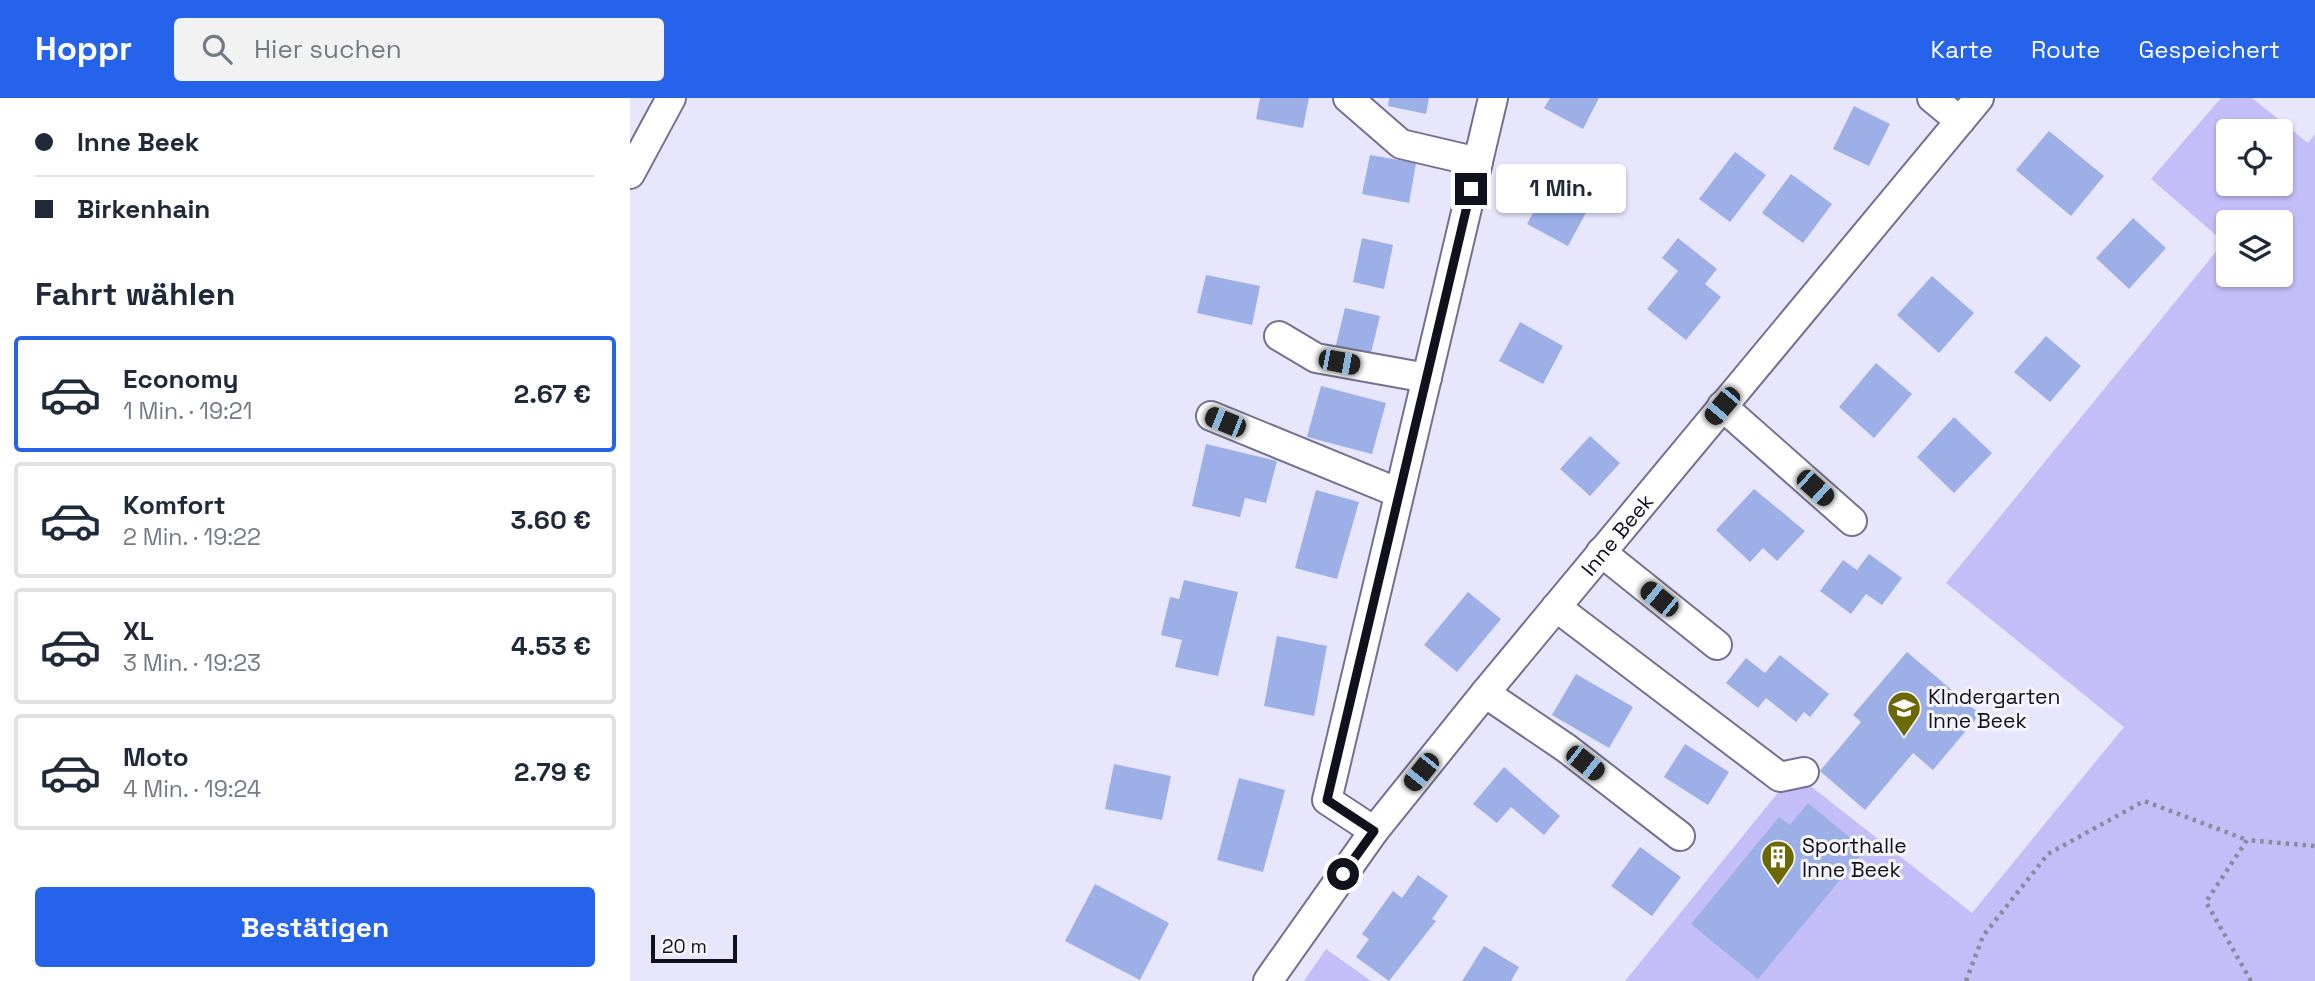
<!DOCTYPE html>
<html lang="de">
<head>
<meta charset="utf-8">
<style>
	body { margin:0; font-family:"Space Grotesk",sans-serif; background:#f2f2f3; color:#1f2937; height:100vh; display:flex; flex-direction:column; font-size:26px; white-space:nowrap }
	* { box-sizing:border-box; margin:0 }
	p { font-size:23px; color:#747a83 }
	.icon { flex:none; width:38px; height:38px; fill:none; stroke:currentColor; stroke-width:2; stroke-linecap:round; stroke-linejoin:round }
	.map { position:relative; flex:1; overflow:hidden }
	.side { display:flex; flex-direction:column; background:#fff; width:630px }
	.side>* { flex:none }
	.hud { display:grid; align-content:center; height:154px; padding:0 35px; background:#fff }
	.fabs { position:absolute; left:1586px; top:21px; display:grid; gap:14px }
	.fabs a { display:grid; place-items:center; width:77px; height:77px; border-radius:7px; background:#fff; box-shadow:0 2px 5px #0004; font-size:35px }
	.scale { position:absolute; left:21px; bottom:18px; width:86px; box-sizing:border-box; padding-left:7px; border:4px solid #11101d; border-top:0; font-size:19px; line-height:24px; white-space:nowrap; color:#11101d; -webkit-text-stroke:5px #f6f5fd; paint-order:stroke }
	.end { position:absolute; width:32px; height:32px; margin:-16px; border:9px solid #11101d; background:#fff; box-shadow:0 0 0 4px #fff }
	.from { border-radius:50% }
	.bubble { position:absolute; height:49px; border-radius:7px; background:#fff; box-shadow:0 2px 5px #0004; font-size:23px; font-weight:800; line-height:49px; text-align:center }
	.car { position:absolute; width:21px; height:42px; margin:-21px -10px; border-radius:9px; box-shadow:0 0 5px 2px #0007; background:linear-gradient(#222 24%,#8ab4d8 0 40%,#222 0 76%,#8ab4d8 0 86%,#222 0) }
	.hud b { display:flex; align-items:center; gap:24px; height:66px; font-size:26px }
	.hud b+b { border-top:2px solid #e0e1e3 }
	.hud i { width:18px; height:18px; background:#1f2937 }
	ul { padding:0; list-style:none }
	li { display:flex; align-items:center; gap:21px; height:116px; margin:0 14px 10px; padding:0 21px; border:4px solid #e0e1e3; border-radius:7px }
	li div { flex:1 }
	li b { display:block; font-size:26px }
	li em { font-style:normal; font-weight:800 }
	li.current { border-color:#2563eb }
	li>.icon { width:63px; height:63px; stroke-width:1.5 }
	h2 { padding:0 35px; font-size:32px; line-height:84px }
	.cta { display:flex; gap:14px; margin-top:auto; padding:14px 35px }
	.cta a { flex:1; height:80px; border-radius:7px; background:#2563eb; color:#fff; font-size:28px; font-weight:800; line-height:80px; text-align:center }
	header { display:flex; align-items:center; gap:42px; box-sizing:border-box; height:98px; padding:0 35px; background:#2563eb; color:#fff }
	header strong { font-size:33px }
	nav { display:flex; gap:38px; margin-inline-start:auto; font-size:24px }
	.search { width:490px; height:63px; background:#f2f2f3; display:flex; align-items:center; gap:18px; box-sizing:border-box; padding:0 24px; border-radius:7px; color:#747a83; font-size:26px }
	main { display:flex; flex:1; min-height:0 }
	.map>svg:first-child { display:block }
</style>
</head>
<body>
<header>
<strong>Hoppr</strong>
<div class="search"><svg class="icon" aria-label="search" viewBox="0 0 24 24"><circle cx="10" cy="10" r="6"/><path d="M15 15l6 6"/></svg>Hier suchen</div>
<nav><a>Karte</a><a>Route</a><a>Gespeichert</a></nav>
</header>
<main>
<section class="side">
<div class="hud">
<b><i class="from"></i>Inne Beek</b>
<b><i></i>Birkenhain</b>
</div>
<h2>Fahrt wählen</h2>
<ul>
<li class="current"><svg class="icon" aria-label="car" viewBox="0 0 24 24"><path d="M5 17H2v-5l4-1 3-4h7l3 4 3 1v5h-3M9 17h6M6 11h13"/><circle cx="7" cy="17" r="2"/><circle cx="17" cy="17" r="2"/></svg><div><b>Economy</b><p>1 Min. · 19:21</p></div><em>2.67 €</em></li>
<li><svg class="icon" aria-label="car" viewBox="0 0 24 24"><path d="M5 17H2v-5l4-1 3-4h7l3 4 3 1v5h-3M9 17h6M6 11h13"/><circle cx="7" cy="17" r="2"/><circle cx="17" cy="17" r="2"/></svg><div><b>Komfort</b><p>2 Min. · 19:22</p></div><em>3.60 €</em></li>
<li><svg class="icon" aria-label="car" viewBox="0 0 24 24"><path d="M5 17H2v-5l4-1 3-4h7l3 4 3 1v5h-3M9 17h6M6 11h13"/><circle cx="7" cy="17" r="2"/><circle cx="17" cy="17" r="2"/></svg><div><b>XL</b><p>3 Min. · 19:23</p></div><em>4.53 €</em></li>
<li><svg class="icon" aria-label="car" viewBox="0 0 24 24"><path d="M5 17H2v-5l4-1 3-4h7l3 4 3 1v5h-3M9 17h6M6 11h13"/><circle cx="7" cy="17" r="2"/><circle cx="17" cy="17" r="2"/></svg><div><b>Moto</b><p>4 Min. · 19:24</p></div><em>2.79 €</em></li>
</ul>
<div class="cta"><a>Bestätigen</a></div>
</section>
<div class="map">
<svg width="1685" height="883" viewBox="0 0 1685 883">
	<rect width="100%" height="100%" fill="#e8e6fd"/>
	<g fill="#c3bef8" fill-rule="evenodd">
		<path d="M1591 0H1622L1678 45 1685 36V883H995L1164 675 1342 815 1494 629 1316 485 1594 144 1521 81ZM1598 33H1650V86H1598ZM1598 124H1650V177H1598Z"/>
		<path d="M696 851 741 883H674Z"/>
	</g>
	<g fill="#9cb0e7">
		<path d="M630 0H679L673 30 626 21Z"/>
		<path d="M759 0H799L796 16 758 8Z"/>
		<path d="M920 0H969L953 31 914 10Z"/>
		<path d="M1224 8 1260 26 1239 68 1203 51Z"/>
		<path d="M1419 33 1474 78 1441 118 1386 72Z"/>
		<path d="M1105 54 1136 77 1100 124 1069 101Z"/>
		<path d="M740 57 786 65 779 105 732 96Z"/>
		<path d="M1161 76 1202 106 1173 145 1132 115Z"/>
		<path d="M918 87 959 109 938 148 897 126Z"/>
		<path d="M1503 120 1536 150 1499 191 1466 160Z"/>
		<path d="M732 140 763 147 754 191 723 184Z"/>
		<path d="M1048 140 1087 171 1075 186 1091 199 1056 242 1017 211 1048 173 1032 160Z"/>
		<path d="M576 177 630 188 622 227 567 215Z"/>
		<path d="M1302 178 1344 215 1309 255 1267 217Z"/>
		<path d="M715 210 750 218 739 263 704 255Z"/>
		<path d="M890 224 933 248 913 286 869 263Z"/>
		<path d="M1416 238 1451 268 1420 304 1384 274Z"/>
		<path d="M1246 265 1282 296 1244 340 1209 309Z"/>
		<path d="M691 288 756 305 742 356 677 339Z"/>
		<path d="M1324 319 1362 355 1324 395 1287 359Z"/>
		<path d="M960 338 990 365 960 398 930 371Z"/>
		<path d="M576 346 647 363 636 405 615 400 610 419 562 408Z"/>
		<path d="M1124 391 1175 433 1147 463 1133 450 1120 464 1086 432Z"/>
		<path d="M686 392 729 404 707 481 665 470Z"/>
		<path d="M1239 456 1272 480 1252 507 1236 496 1221 516 1190 493 1213 462 1227 472Z"/>
		<path d="M554 482 608 494 588 578 545 569 552 542 531 537 540 499 549 501Z"/>
		<path d="M838 494 871 521 827 574 794 547Z"/>
		<path d="M647 538 697 548 684 618 634 608Z"/>
		<path d="M1277 554 1350 616 1303 672 1283 655 1235 712 1190 673 1231 624 1223 617Z"/>
		<path d="M1150 557 1199 596 1180 619 1174 614 1166 624 1136 600 1128 610 1096 585 1116 560 1135 575Z"/>
		<path d="M946 576 1003 609 979 650 922 617Z"/>
		<path d="M1055 646 1099 674 1078 707 1034 679Z"/>
		<path d="M484 666 541 678 532 722 475 711Z"/>
		<path d="M874 669 930 718 914 737 881 709 867 725 843 706Z"/>
		<path d="M609 680 655 692 633 774 587 762Z"/>
		<path d="M1178 705 1235 752 1128 881 1061 826 1149 719 1160 727Z"/>
		<path d="M1010 749 1051 779 1022 818 981 788Z"/>
		<path d="M788 777 818 798 802 821 806 823 759 883 726 859 739 841 732 836 763 793 772 800Z"/>
		<path d="M465 786 539 825 510 882 435 843Z"/>
		<path d="M854 848 889 869 881 883H832Z"/>
	</g>
	<g fill="none" stroke-linecap="round" stroke-linejoin="round">
		<g stroke="#737092" stroke-width="32">
			<g id="minor">
				<path d="M718 0 771 46 848 64"/>
				<path d="M1302 0 1330 23"/>
				<path d="M0 76 41 0"/>
				<path d="M649 238 686 260 797 280"/>
				<path d="M1092 308 1222 423"/>
				<path d="M581 318 769 395"/>
				<path d="M971 454 1087 547"/>
				<path d="M926 509 1150 679 1174 674"/>
				<path d="M855 595 936 650 1050 738"/>
				<path d="M744 733 697 702 863 0"/>
				<path id="s1" d="M638 883 744 733 855 595 1349 0"/>
			</g>
		</g>
		<g stroke="#8b8a9d" stroke-width="4.5" stroke-dasharray="3.5 5" stroke-linecap="butt">
			<path d="M1336 883 1353 838 1418 756 1514 703 1617 742"/>
			<path d="M1621 883 1576 804 1617 742 1685 748"/>
		</g>
		<use href="#minor" stroke="#fff" stroke-width="28"/>
	</g>
	<g fill="none" stroke-linecap="round" stroke-linejoin="round">
		<path stroke="#11101d" stroke-width="9" d="M713 776 744 733 697 702 841 91"/>
	</g>
	<defs>
		<g id="school-pin" transform="scale(1.75)"><path d="M0 17L-7.5 6A9.5 9.5 0 1 1 7.5 6Z" fill="#6c6905" stroke="#f6f5fd"/><path d="M0-5L7-2L0 1L-7-2ZM-4 1L0 2.5L4 1V4Q0 6-4 4Z" fill="#fff"/></g>
		<g id="building-pin" transform="scale(1.75)"><path d="M0 17L-7.5 6A9.5 9.5 0 1 1 7.5 6Z" fill="#6c6905" stroke="#f6f5fd"/><path d="M-4-6H4V6H1V3H-1V6H-4ZM-2.5-4.3h1.7v1.8h-1.7ZM.8-4.3h1.7v1.8H.8ZM-2.5-1h1.7V.8h-1.7ZM.8-1h1.7V.8H.8Z" fill="#fff"/></g>
	</defs>
	<g fill-rule="evenodd">
		<use href="#school-pin" x="1274" y="610"/>
		<use href="#building-pin" x="1148" y="759"/>
	</g>
	<g text-anchor="middle" dominant-baseline="central" stroke-width="6" stroke-linejoin="round" paint-order="stroke">
		<g font-size="21" fill="#11101d" stroke="#f6f5fd">
			<text stroke="none"><textPath href="#s1" startOffset="567">Inne Beek</textPath></text>
		</g>
		<g font-size="21" fill="#11101d" stroke="#f6f5fd" text-anchor="start">
			<text x="1298" y="598">KIndergarten<tspan x="1298" dy="24">Inne Beek</tspan></text>
			<text x="1172" y="747">Sporthalle<tspan x="1172" dy="24">Inne Beek</tspan></text>
		</g>
	</g>
</svg>
<div class="fabs">
<a><svg class="icon" aria-label="locate" viewBox="0 0 24 24"><circle cx="12" cy="12" r="6"/><path d="M12 2v4M12 18v4M2 12h4M18 12h4"/></svg></a>
<a><svg class="icon" aria-label="layers" viewBox="0 0 24 24"><path d="M12 4l9 5-9 5-9-5zM3 14l9 5 9-5"/></svg></a>
</div>
<div class="scale">20 m</div>
<i class="end from" style="left:713px;top:776px"></i>
<i class="end" style="left:841px;top:91px"></i>
<div class="bubble" style="left:866px;top:66px;width:130px">1 Min.</div>
<i class="car" style="left:709px;top:264px;rotate:101deg"></i>
<i class="car" style="left:1092px;top:308px;rotate:220deg"></i>
<i class="car" style="left:595px;top:324px;rotate:292deg"></i>
<i class="car" style="left:1185px;top:390px;rotate:132deg"></i>
<i class="car" style="left:1029px;top:501px;rotate:309deg"></i>
<i class="car" style="left:955px;top:665px;rotate:128deg"></i>
<i class="car" style="left:791px;top:674px;rotate:219deg"></i>
</div>
</main>
</body>
</html>
